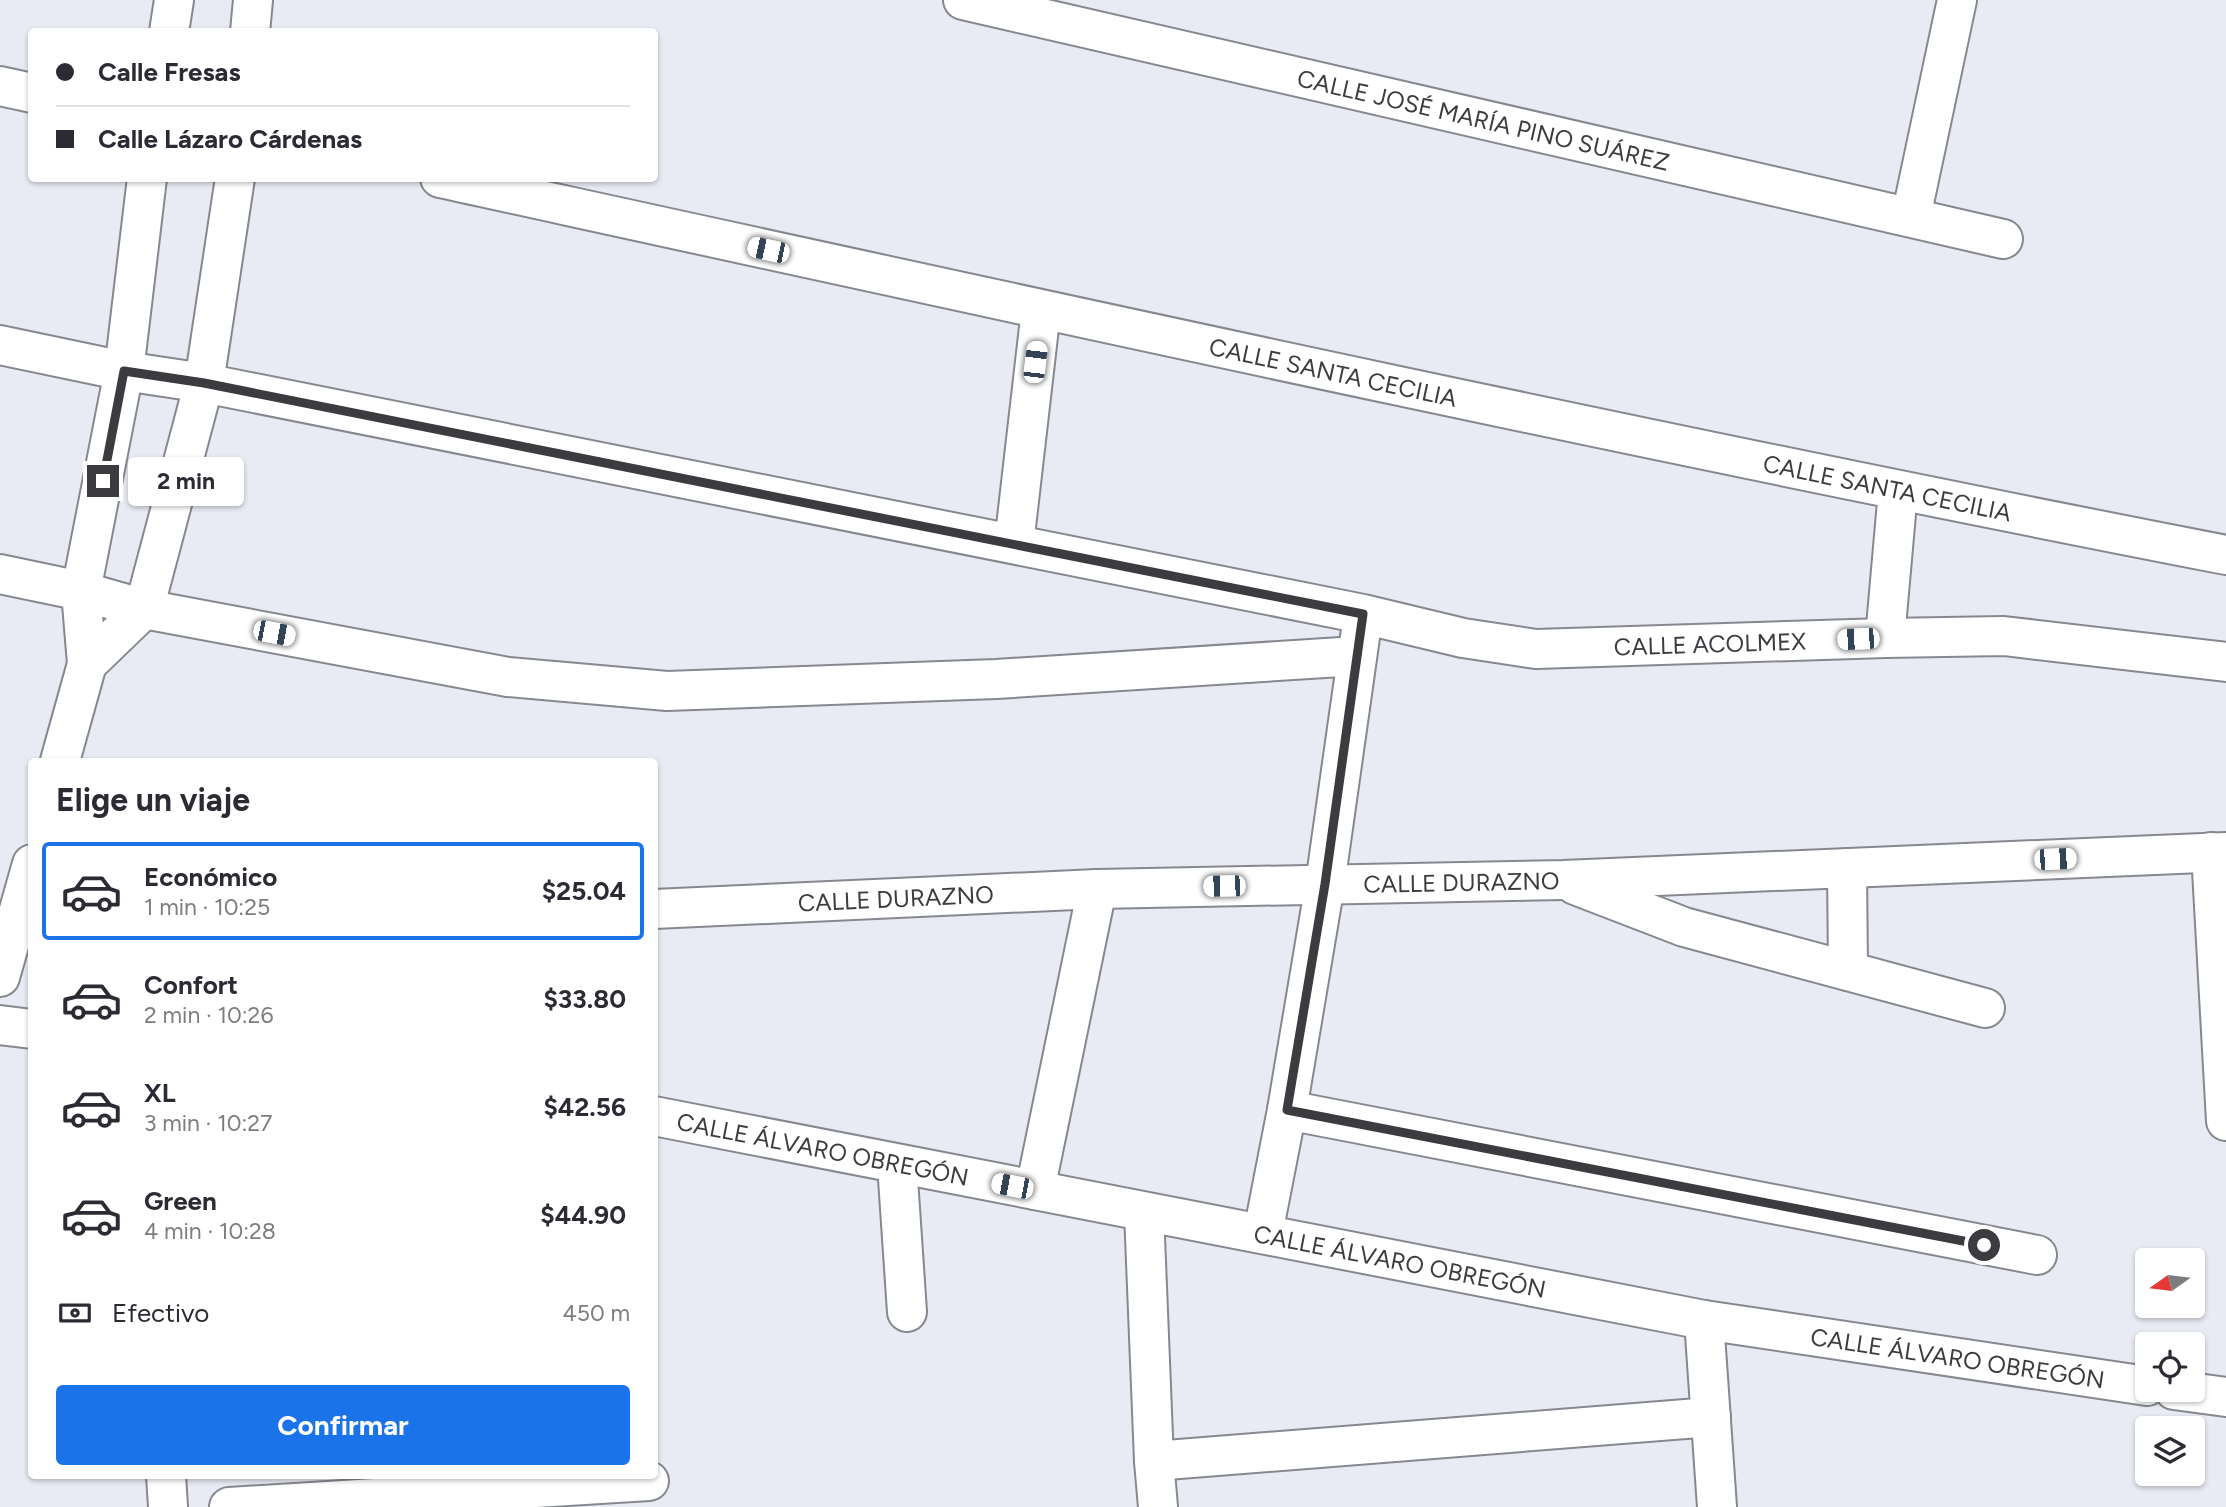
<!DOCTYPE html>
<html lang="es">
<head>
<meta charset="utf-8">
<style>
	body { margin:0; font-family:Figtree,sans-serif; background:#f2f2f3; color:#2b2b33; height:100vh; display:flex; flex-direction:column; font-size:26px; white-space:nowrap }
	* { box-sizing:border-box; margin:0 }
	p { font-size:23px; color:#7c7c81 }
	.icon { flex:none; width:38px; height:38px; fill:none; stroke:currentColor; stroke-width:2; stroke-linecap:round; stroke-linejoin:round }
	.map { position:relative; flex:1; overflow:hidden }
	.details { position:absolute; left:28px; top:758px; width:630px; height:721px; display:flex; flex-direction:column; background:#fff; border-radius:7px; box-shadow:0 2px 5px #0004 }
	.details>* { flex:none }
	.hud { position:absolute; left:28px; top:28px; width:630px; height:154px; border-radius:7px; box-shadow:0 2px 5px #0004; display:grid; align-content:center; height:154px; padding:0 28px; background:#fff }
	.needle { width:46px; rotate:256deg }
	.fabs { position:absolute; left:2135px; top:1248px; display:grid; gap:14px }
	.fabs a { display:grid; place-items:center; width:70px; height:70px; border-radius:7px; background:#fff; box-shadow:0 2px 5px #0004; font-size:35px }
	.end { position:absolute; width:32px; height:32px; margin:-16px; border:9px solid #3c3c40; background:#fff; box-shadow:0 0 0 4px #fff }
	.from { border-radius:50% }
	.bubble { position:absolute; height:49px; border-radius:7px; background:#fff; box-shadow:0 2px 5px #0004; font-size:23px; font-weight:700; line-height:49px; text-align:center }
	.car { position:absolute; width:21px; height:42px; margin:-21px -10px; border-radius:9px; box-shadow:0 0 5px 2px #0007; background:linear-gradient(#fff 24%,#345 0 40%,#fff 0 76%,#345 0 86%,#fff 0) }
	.hud b { display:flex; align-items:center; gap:24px; height:66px; font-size:26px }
	.hud b+b { border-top:2px solid #e1e1e2 }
	.hud i { width:18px; height:18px; background:#2b2b33 }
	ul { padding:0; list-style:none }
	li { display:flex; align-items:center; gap:21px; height:98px; margin:0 14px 10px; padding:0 14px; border:4px solid transparent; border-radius:7px }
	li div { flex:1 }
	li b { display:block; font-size:26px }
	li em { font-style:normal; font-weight:700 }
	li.on { border-color:#1a73e8 }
	li>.icon { width:63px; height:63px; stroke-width:1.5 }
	h2 { padding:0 28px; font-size:32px; line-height:84px }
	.pay { display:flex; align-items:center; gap:18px; height:77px; padding:0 28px; font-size:26px }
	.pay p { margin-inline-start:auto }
	.primary-button { display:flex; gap:14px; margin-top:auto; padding:14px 28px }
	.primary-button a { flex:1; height:80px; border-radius:7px; background:#1a73e8; color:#fff; font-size:28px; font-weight:700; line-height:80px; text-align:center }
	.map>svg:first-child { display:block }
</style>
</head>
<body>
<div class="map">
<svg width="2226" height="1507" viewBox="0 0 2226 1507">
	<rect width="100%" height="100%" fill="#e9ebf4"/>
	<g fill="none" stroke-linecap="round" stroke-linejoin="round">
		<g stroke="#868890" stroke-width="42">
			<g id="minor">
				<path id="s1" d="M963 0 2003 239"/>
				<path d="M169 32 174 0"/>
				<path d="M250 32 253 0"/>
				<path d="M0 86 32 93"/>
				<path id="s2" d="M440 178C1035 308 1629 439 2226 555"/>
				<path d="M1911 217 1957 0"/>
				<path id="s3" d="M0 345 124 371 204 383 1363 614 1463 638 1536 649 1885 638 2004 636 2226 662"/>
				<path d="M1014 544 1041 310"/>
				<path d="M0 574 81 591 144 609 508 677 667 691 996 679 1357 656"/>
				<path d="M1885 638 1898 491"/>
				<path d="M87 664 144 609 204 383 235 178"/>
				<path d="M60 761 87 664 81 591 124 371 147 178"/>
				<path d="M2211 852 2226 1121"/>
				<path d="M1847 868 1848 971"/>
				<path d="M1575 885 1684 927 1985 1008"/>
				<path id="s4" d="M654 909 1097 889 1563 880 2226 852"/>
				<path d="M0 977 32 864"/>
				<path d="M0 1025 32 1029"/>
				<path d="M1287 1110 2037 1255"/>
				<path id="s5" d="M654 1116 1704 1320 2147 1386"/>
				<path d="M897 1164 907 1312"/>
				<path d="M1035 1190 1097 889"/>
				<path d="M1144 1212 1154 1461 1158 1507"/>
				<path d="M1263 1233 1287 1110 1325 884 1361 630"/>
				<path d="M1704 1320 1717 1507"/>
				<path d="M2174 1390 2226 1397"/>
				<path d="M1154 1461 1711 1417"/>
				<path d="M166 1475 168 1507"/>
				<path d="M229 1507 649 1481"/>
			</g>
		</g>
		<use href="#minor" stroke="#fff" stroke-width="38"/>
	</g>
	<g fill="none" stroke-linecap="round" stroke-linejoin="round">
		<path stroke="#3c3c40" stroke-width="9" d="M103 481 124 371 204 383 1363 614 1325 884 1287 1110 1984 1245"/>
	</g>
	<g text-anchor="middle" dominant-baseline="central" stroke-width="5" stroke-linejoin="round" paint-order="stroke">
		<g font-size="24" fill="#3c3c40" stroke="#f7f8fe">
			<text stroke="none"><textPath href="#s1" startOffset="534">CALLE JOSÉ MARÍA PINO SUÁREZ</textPath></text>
			<text stroke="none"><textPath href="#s2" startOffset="914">CALLE SANTA CECILIA</textPath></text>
			<text stroke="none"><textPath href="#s2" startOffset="1480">CALLE SANTA CECILIA</textPath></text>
			<text stroke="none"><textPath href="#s3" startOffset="1740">CALLE ACOLMEX</textPath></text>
			<text stroke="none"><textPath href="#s4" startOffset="808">CALLE DURAZNO</textPath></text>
			<text stroke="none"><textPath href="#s4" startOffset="242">CALLE DURAZNO</textPath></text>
			<text stroke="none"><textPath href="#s5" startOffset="172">CALLE ÁLVARO OBREGÓN</textPath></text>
			<text stroke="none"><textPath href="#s5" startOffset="760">CALLE ÁLVARO OBREGÓN</textPath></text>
			<text stroke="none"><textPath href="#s5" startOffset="1326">CALLE ÁLVARO OBREGÓN</textPath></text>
		</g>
	</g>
</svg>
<div class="fabs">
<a><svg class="needle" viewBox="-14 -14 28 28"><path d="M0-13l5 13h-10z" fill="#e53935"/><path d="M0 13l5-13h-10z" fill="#7c7c81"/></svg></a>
<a><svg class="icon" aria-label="locate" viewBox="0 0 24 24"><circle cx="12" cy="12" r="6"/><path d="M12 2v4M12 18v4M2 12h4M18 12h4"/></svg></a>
<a><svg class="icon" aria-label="layers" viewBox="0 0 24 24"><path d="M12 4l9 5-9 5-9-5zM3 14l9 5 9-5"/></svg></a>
</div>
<i class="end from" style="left:1984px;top:1245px"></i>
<i class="end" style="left:103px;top:481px"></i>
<div class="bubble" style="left:128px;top:457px;width:116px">2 min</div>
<i class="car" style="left:768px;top:250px;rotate:282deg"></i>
<i class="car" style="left:1035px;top:362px;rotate:7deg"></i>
<i class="car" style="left:274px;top:633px;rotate:101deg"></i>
<i class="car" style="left:1858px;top:639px;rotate:268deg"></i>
<i class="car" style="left:2055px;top:859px;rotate:88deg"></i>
<i class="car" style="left:1224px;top:886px;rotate:269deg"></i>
<i class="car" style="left:1012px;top:1186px;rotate:281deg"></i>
<div class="hud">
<b><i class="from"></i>Calle Fresas</b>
<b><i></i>Calle Lázaro Cárdenas</b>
</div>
<section class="details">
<h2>Elige un viaje</h2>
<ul>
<li class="on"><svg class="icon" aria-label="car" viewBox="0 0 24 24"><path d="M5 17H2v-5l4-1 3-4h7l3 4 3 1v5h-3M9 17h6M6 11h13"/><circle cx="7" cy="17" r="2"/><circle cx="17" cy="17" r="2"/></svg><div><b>Económico</b><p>1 min · 10:25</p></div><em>$25.04</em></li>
<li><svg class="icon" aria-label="car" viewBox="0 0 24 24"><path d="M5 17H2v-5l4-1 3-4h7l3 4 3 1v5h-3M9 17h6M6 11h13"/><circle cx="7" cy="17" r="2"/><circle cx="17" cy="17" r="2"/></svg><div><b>Confort</b><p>2 min · 10:26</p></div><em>$33.80</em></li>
<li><svg class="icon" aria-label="car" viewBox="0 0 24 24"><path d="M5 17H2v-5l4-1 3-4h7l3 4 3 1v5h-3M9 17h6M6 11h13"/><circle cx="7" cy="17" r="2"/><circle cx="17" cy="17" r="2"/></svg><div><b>XL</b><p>3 min · 10:27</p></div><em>$42.56</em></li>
<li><svg class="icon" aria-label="car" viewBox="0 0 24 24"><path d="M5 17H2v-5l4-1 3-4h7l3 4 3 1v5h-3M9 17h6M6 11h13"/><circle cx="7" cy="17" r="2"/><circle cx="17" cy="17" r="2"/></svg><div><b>Green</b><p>4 min · 10:28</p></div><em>$44.90</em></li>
</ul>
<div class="pay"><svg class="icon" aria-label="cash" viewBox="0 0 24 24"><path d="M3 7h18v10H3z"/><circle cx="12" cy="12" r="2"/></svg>Efectivo<p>450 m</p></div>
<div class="primary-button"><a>Confirmar</a></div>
</section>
</div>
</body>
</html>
